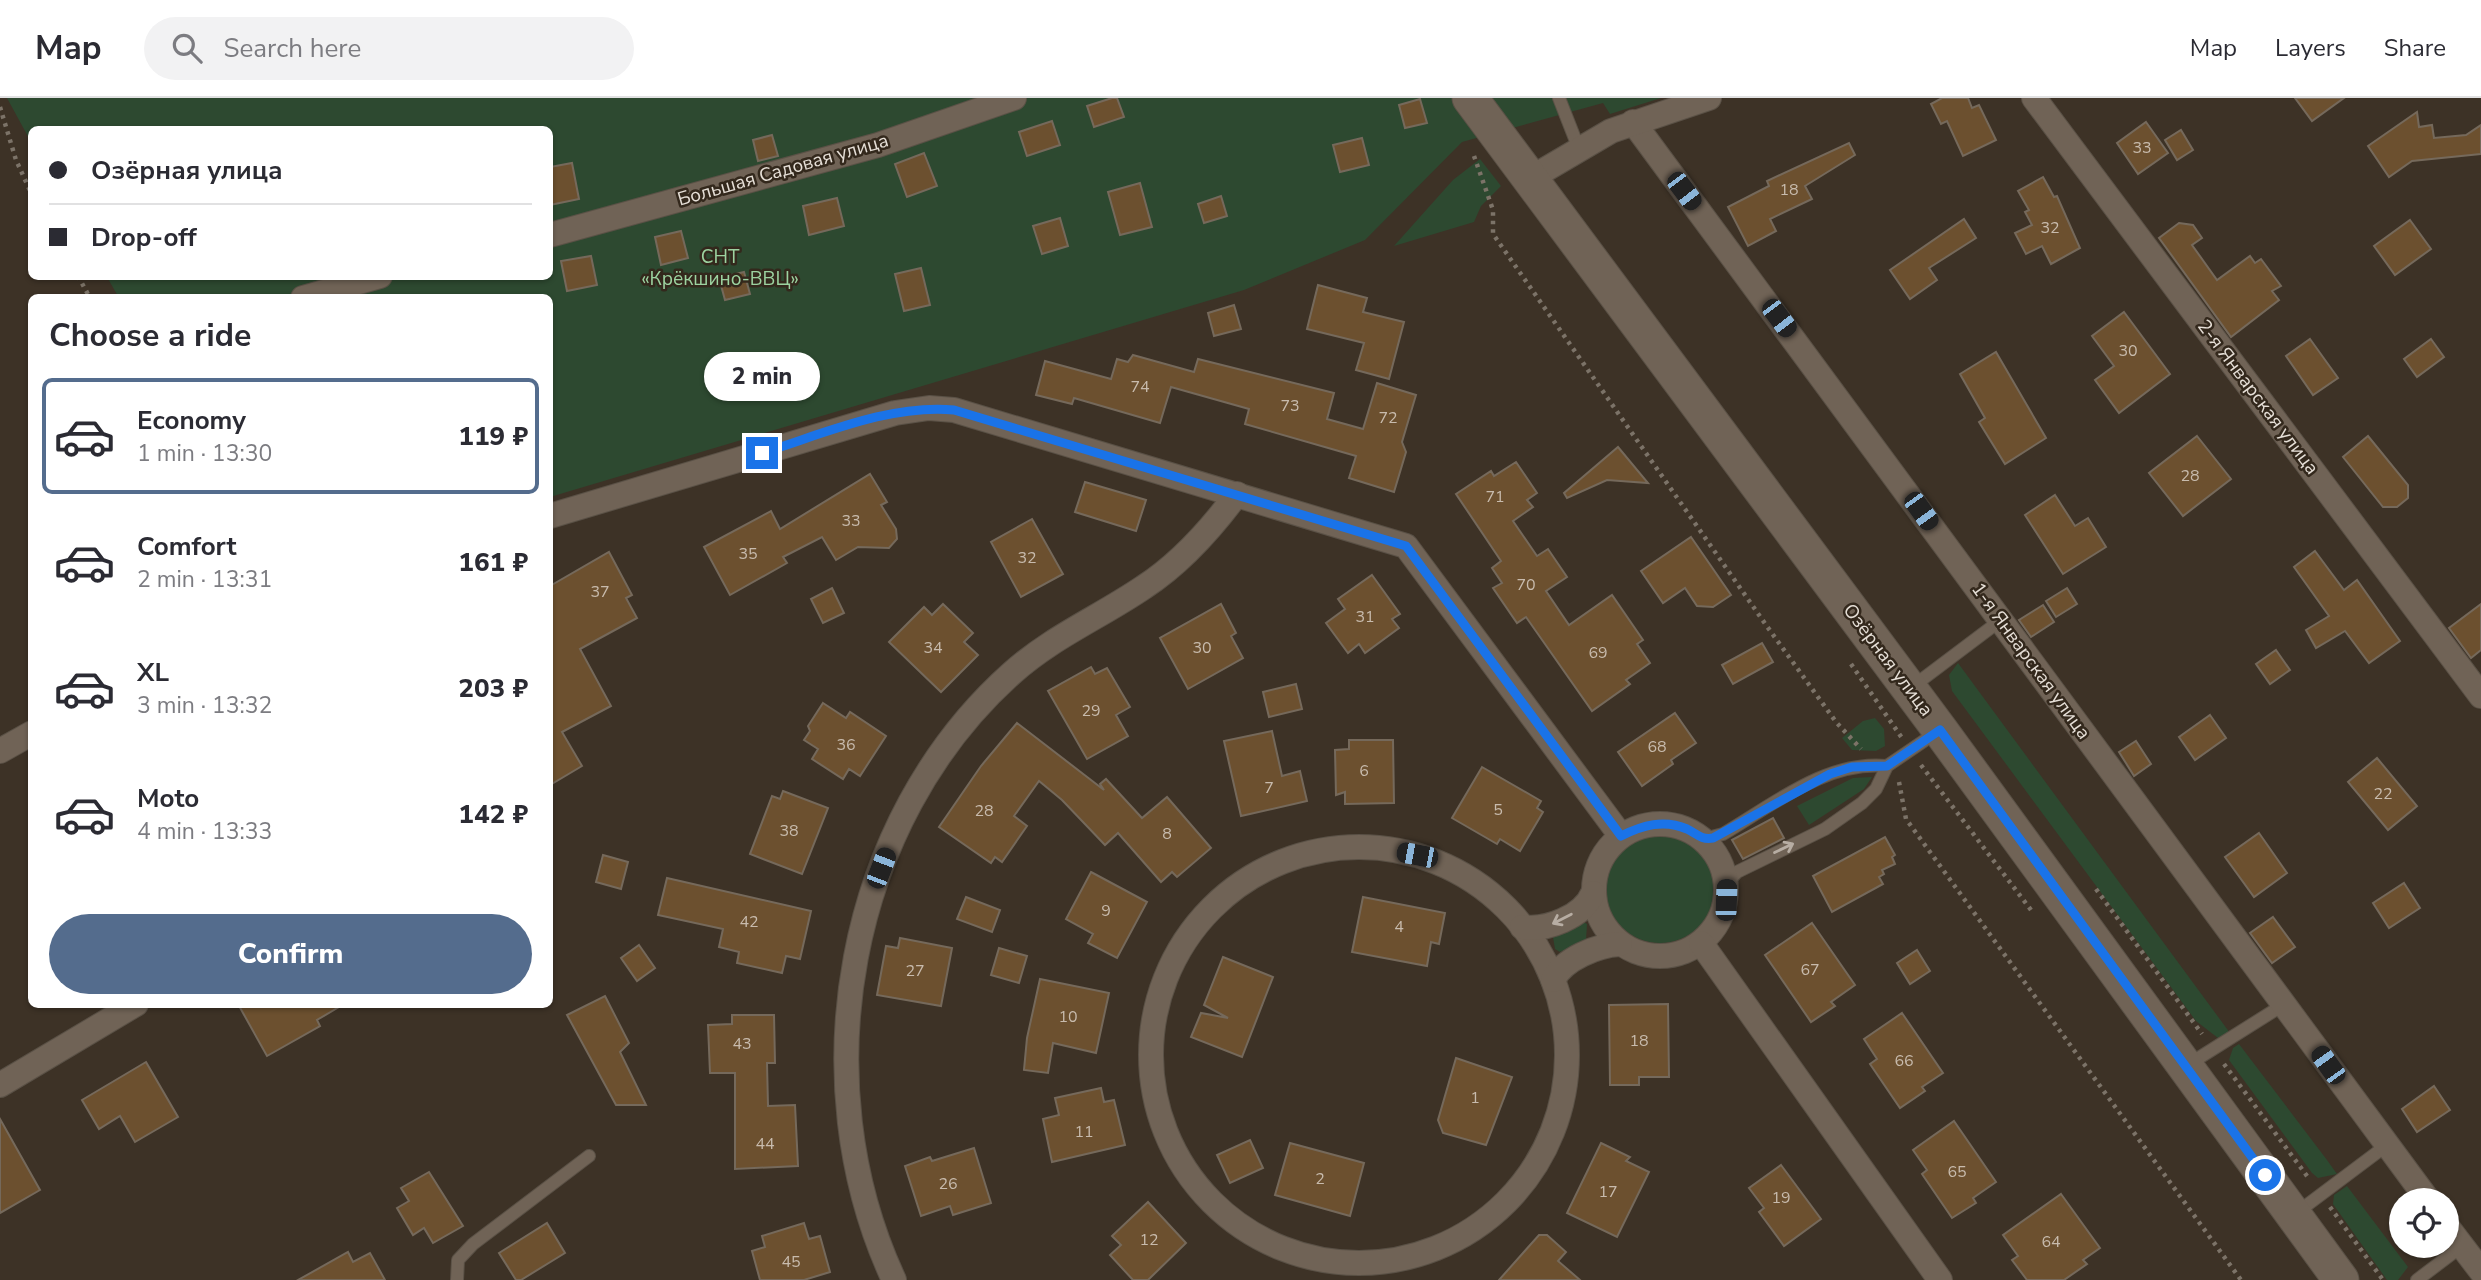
<!DOCTYPE html>
<html lang="en">
<head>
<meta charset="utf-8">
<style>
	body { margin:0; font-family:"Nunito Sans",sans-serif; background:#f2f2f3; color:#2b2b33; height:100vh; display:flex; flex-direction:column; font-size:26px; white-space:nowrap }
	* { box-sizing:border-box; margin:0 }
	p { font-size:23px; color:#7c7c81 }
	.icon { flex:none; width:38px; height:38px; fill:none; stroke:currentColor; stroke-width:2; stroke-linecap:round; stroke-linejoin:round }
	.map { position:relative; flex:1; overflow:hidden }
	.sheet { position:absolute; left:28px; top:196px; width:525px; height:714px; display:flex; flex-direction:column; background:#fff; border-radius:10px; box-shadow:0 2px 5px #0004 }
	.sheet>* { flex:none }
	.banner { position:absolute; left:28px; top:28px; width:525px; height:154px; border-radius:10px; box-shadow:0 2px 5px #0004; display:grid; align-content:center; height:154px; padding:0 21px; background:#fff }
	.fabs { position:absolute; left:2389px; top:1090px; display:grid; gap:14px }
	.fabs a { display:grid; place-items:center; width:70px; height:70px; border-radius:50%; background:#fff; box-shadow:0 2px 5px #0004; font-size:35px }
	.end { position:absolute; width:32px; height:32px; margin:-16px; border:9px solid #1a73e8; background:#fff; box-shadow:0 0 0 4px #fff }
	.from { border-radius:50% }
	.bubble { position:absolute; height:49px; border-radius:24px; background:#fff; box-shadow:0 2px 5px #0004; font-size:23px; font-weight:800; line-height:49px; text-align:center }
	.car { position:absolute; width:21px; height:42px; margin:-21px -10px; border-radius:9px; box-shadow:0 0 5px 2px #0007; background:linear-gradient(#222 24%,#8ab4d8 0 40%,#222 0 76%,#8ab4d8 0 86%,#222 0) }
	.banner b { display:flex; align-items:center; gap:24px; height:66px; font-size:26px }
	.banner b+b { border-top:2px solid #e1e1e2 }
	.banner i { width:18px; height:18px; background:#2b2b33 }
	ul { padding:0; list-style:none }
	li { display:flex; align-items:center; gap:21px; height:116px; margin:0 14px 10px; padding:0 7px; border:4px solid transparent; border-radius:10px }
	li div { flex:1 }
	li b { display:block; font-size:26px }
	li em { font-style:normal; font-weight:800 }
	li.active { border-color:#546c8d }
	li>.icon { width:63px; height:63px; stroke-width:1.5 }
	h2 { padding:0 21px; font-size:32px; line-height:84px }
	.button { display:flex; gap:14px; margin-top:auto; padding:14px 21px }
	.button a { flex:1; height:80px; border-radius:42px; background:#546c8d; color:#fff; font-size:28px; font-weight:800; line-height:80px; text-align:center }
	header { display:flex; align-items:center; gap:42px; box-sizing:border-box; height:98px; padding:0 35px; background:#fff; border-bottom:2px solid #e1e1e2 }
	header strong { font-size:33px }
	nav { display:flex; gap:38px; margin-inline-start:auto; font-size:24px }
	.search { width:490px; height:63px; background:#f2f2f3; display:flex; align-items:center; gap:18px; box-sizing:border-box; padding:0 24px; border-radius:38px; color:#7c7c81; font-size:26px }
	.map>svg:first-child { display:block }
</style>
</head>
<body>
<header>
<strong>Map</strong>
<div class="search"><svg class="icon" aria-label="search" viewBox="0 0 24 24"><circle cx="10" cy="10" r="6"/><path d="M15 15l6 6"/></svg>Search here</div>
<nav><a>Map</a><a>Layers</a><a>Share</a></nav>
</header>
<div class="map">
<svg width="2481" height="1182" viewBox="0 0 2481 1182">
	<rect width="100%" height="100%" fill="#3d3226"/>
	<g fill="#2d4930">
		<path d="M7 0H1661L1610 16 1603 5 1462 44 1365 142 1244 192 550 399V200H119L107 179 550 178V32H32L31 44Z"/>
		<path d="M1480 61 1501 88 1481 108 1474 124 1394 148 1453 82Z"/>
		<path d="M1958 565 2230 935 2218 940 2196 923 1952 593 1949 577Z"/>
		<path d="M1875 620 1884 631 1885 648 1876 653 1852 652 1842 640 1863 623Z"/>
		<path d="M1872 679 1864 691 1809 727 1797 708 1853 680Z"/>
		<circle cx="1660" cy="791" r="54"/>
		<path d="M1581 823 1587 826 1586 842 1560 854 1555 851 1553 839Z"/>
		<path d="M2239 946 2327 1062 2337 1076 2318 1080 2312 1075 2229 962 2233 950Z"/>
		<path d="M2347 1088 2408 1169 2398 1182H2387L2333 1106 2334 1097Z"/>
	</g>
	<g fill="#6c502f" stroke="#75695b" stroke-width="2">
		<path d="M1112 0H1117L1124 19 1094 29 1087 8Z"/>
		<path d="M1942 0H1968L1972 10 1979 7 1996 42 1963 58 1947 23 1941 26 1931 6Z"/>
		<path d="M2295 0H2344L2312 23Z"/>
		<path d="M1420 1 1427 25 1405 30 1399 7Z"/>
		<path d="M2417 14 2419 29 2432 27 2434 40 2466 37 2481 27V56L2412 63 2389 79 2368 48Z"/>
		<path d="M1052 23 1060 47 1027 58 1019 34Z"/>
		<path d="M2146 24 2168 55 2138 76 2117 45Z"/>
		<path d="M2181 32 2193 52 2177 62 2165 42Z"/>
		<path d="M772 37 778 58 758 63 753 42Z"/>
		<path d="M1362 40 1369 67 1340 74 1333 47Z"/>
		<path d="M1849 45 1855 57 1805 88 1812 101 1770 121 1776 133 1748 148 1728 109 1769 88 1767 83Z"/>
		<path d="M924 55 937 88 907 99 895 66Z"/>
		<path d="M572 65 579 101 550 107V69Z"/>
		<path d="M2043 79 2054 99 2057 98 2080 150 2051 166 2042 148 2026 156 2015 135 2032 127 2025 114 2029 112 2018 93Z"/>
		<path d="M1140 85 1152 129 1120 137 1108 94Z"/>
		<path d="M1221 98 1227 118 1204 125 1198 106Z"/>
		<path d="M837 100 844 128 809 137 803 108Z"/>
		<path d="M1060 120 1068 148 1042 156 1033 128Z"/>
		<path d="M1964 121 1976 140 1929 170 1937 182 1910 201 1890 172Z"/>
		<path d="M2410 122 2431 151 2395 177 2374 148Z"/>
		<path d="M2179 125 2193 127 2202 140 2192 147 2217 182 2250 158 2255 165 2261 161 2281 188 2272 193 2279 202 2231 239 2159 140Z"/>
		<path d="M681 133 688 160 661 167 655 139Z"/>
		<path d="M591 158 597 187 567 193 561 163Z"/>
		<path d="M921 170 930 207 904 213 895 176Z"/>
		<path d="M744 174 750 196 725 202 719 180Z"/>
		<path d="M1318 187 1367 200 1363 214 1404 224 1389 281 1356 272 1364 245 1307 231Z"/>
		<path d="M1234 207 1241 231 1214 238 1208 215Z"/>
		<path d="M2124 214 2170 276 2119 315 2095 282 2114 268 2092 238Z"/>
		<path d="M2310 241 2338 280 2313 297 2286 258Z"/>
		<path d="M2431 241 2444 259 2417 279 2404 261Z"/>
		<path d="M1996 254 2046 340 2005 366 1979 324 1985 320 1960 276Z"/>
		<path d="M1133 257 1194 274 1198 261 1334 295 1327 321 1363 331 1377 285 1416 297 1402 344 1406 354 1394 394 1349 380 1356 358 1245 326 1249 311 1171 289 1160 325 1074 300 1072 306 1036 297 1045 263 1111 281 1117 261 1128 264Z"/>
		<path d="M2197 338 2231 381 2183 418 2149 375Z"/>
		<path d="M2368 338 2408 387V400L2397 409H2383L2343 359Z"/>
		<path d="M1618 349 1648 385 1607 382 1567 400 1564 395Z"/>
		<path d="M1516 364 1537 395 1527 402 1533 409 1513 423 1537 458 1548 451 1567 479 1546 493 1569 527 1612 497 1643 542 1637 546 1650 565 1626 582 1630 586 1592 613 1526 519 1517 525 1493 490 1502 485 1492 470 1501 463 1456 396 1491 373 1494 378Z"/>
		<path d="M870 376 887 404 881 407 896 431 897 441 889 450 858 449 836 462 822 439 783 459 787 465 730 497 704 449 771 413 780 431Z"/>
		<path d="M1085 384 1146 402 1136 433 1075 414Z"/>
		<path d="M2055 397 2075 428 2088 420 2106 449 2063 476 2025 417Z"/>
		<path d="M1032 421 1063 476 1021 499 991 444Z"/>
		<path d="M1691 439 1731 497 1713 509 1697 508 1685 490 1663 505 1641 473Z"/>
		<path d="M2315 453 2344 492 2357 482 2400 543 2369 565 2345 533 2316 550 2306 532 2329 518 2294 469Z"/>
		<path d="M609 454 632 497 626 500 637 520 580 551 611 608 562 634 582 668 550 687V488Z"/>
		<path d="M1372 477 1400 516 1392 521 1399 530 1365 555 1359 546 1348 555 1326 525 1345 511 1338 501Z"/>
		<path d="M832 490 844 515 823 525 811 501Z"/>
		<path d="M2067 490 2077 506 2056 519 2046 503Z"/>
		<path d="M943 506 973 535 964 544 978 557 941 594 889 544 924 509 932 517Z"/>
		<path d="M1221 506 1236 535 1231 538 1243 560 1188 591 1160 540Z"/>
		<path d="M2481 506V552L2471 560 2449 530Z"/>
		<path d="M2043 507 2054 524 2031 539 2019 522Z"/>
		<path d="M1762 545 1773 564 1733 586 1722 567Z"/>
		<path d="M2276 552 2290 572 2270 586 2256 566Z"/>
		<path d="M1091 569 1095 576 1107 570 1130 609 1116 617 1128 638 1087 661 1048 593Z"/>
		<path d="M1296 586 1302 611 1269 619 1263 594Z"/>
		<path d="M823 605 846 620 850 614 886 638 860 678 849 671 843 681 812 661 818 651 804 642 810 633 808 628Z"/>
		<path d="M1675 615 1696 645 1671 662 1673 666 1642 688 1618 654Z"/>
		<path d="M2210 617 2226 640 2195 662 2179 639Z"/>
		<path d="M1017 625 1104 692 1100 686 1106 681 1142 720 1167 699 1211 750 1177 779 1172 774 1161 784 1118 735 1105 747 1062 702 1039 683 1014 718 1027 728 1002 764 995 759 991 765 939 729 981 668Z"/>
		<path d="M1272 633 1282 678 1300 673 1307 703 1241 718 1224 643Z"/>
		<path d="M1349 642H1393L1394 705 1345 706V694L1336 697 1335 652 1349 651Z"/>
		<path d="M2136 643 2151 666 2134 678 2119 654Z"/>
		<path d="M2377 660 2417 708 2388 732 2348 684Z"/>
		<path d="M1482 669 1541 703 1537 710 1543 714 1520 753 1500 741 1497 746 1452 720Z"/>
		<path d="M783 693 828 710 802 776 750 756 772 698 780 701Z"/>
		<path d="M1773 720 1784 740 1743 761 1732 742Z"/>
		<path d="M2259 735 2287 775 2254 799 2225 759Z"/>
		<path d="M1885 739 1895 757 1892 759 1895 766 1882 772 1884 776 1879 779 1883 786 1832 814 1813 778Z"/>
		<path d="M603 757 628 764 621 791 596 784Z"/>
		<path d="M1091 774 1147 804 1117 860 1088 845 1093 836 1066 821Z"/>
		<path d="M667 780 811 813 800 861 786 858 782 875 737 865 739 854 719 849 723 831 658 817Z"/>
		<path d="M2404 785 2420 810 2389 830 2373 805Z"/>
		<path d="M966 799 1000 812 992 834 957 821Z"/>
		<path d="M1363 799 1445 815 1439 846 1431 844 1427 868 1352 854Z"/>
		<path d="M2273 819 2295 849 2272 865 2250 835Z"/>
		<path d="M1812 825 1855 887 1831 904 1835 908 1811 924 1765 857Z"/>
		<path d="M900 840 952 850 941 908 877 897 886 848 898 850Z"/>
		<path d="M639 847 655 870 637 883 621 860Z"/>
		<path d="M999 850 1027 858 1019 885 991 877Z"/>
		<path d="M1917 852 1930 873 1910 886 1897 865Z"/>
		<path d="M1223 859 1273 879 1242 959 1191 939 1201 915 1228 920 1204 907Z"/>
		<path d="M1040 881 1109 895 1096 955 1053 945 1048 975 1024 972 1027 940Z"/>
		<path d="M605 898 629 945 620 954 646 1007H616L567 917Z"/>
		<path d="M238 906H344L317 922 320 928 267 958Z"/>
		<path d="M1668 906 1669 979H1639V987H1610L1609 907Z"/>
		<path d="M1902 915 1943 975 1922 989 1925 993 1900 1010 1870 966 1877 961 1864 941Z"/>
		<path d="M732 917H774L775 965H767L768 1008 795 1007 798 1068 735 1071V975H710L708 927 732 926Z"/>
		<path d="M1456 960 1512 979 1486 1047 1443 1035 1438 1022Z"/>
		<path d="M146 964 178 1019 135 1044 120 1018 99 1031 82 1002Z"/>
		<path d="M2434 988 2450 1012 2417 1034 2402 1011Z"/>
		<path d="M1101 990 1104 1004 1114 1002 1125 1047 1052 1064 1043 1021 1059 1017 1055 1000Z"/>
		<path d="M0 1021 40 1092 0 1115Z"/>
		<path d="M1954 1023 1996 1084 1973 1100 1976 1105 1952 1120 1922 1076 1927 1072 1913 1052Z"/>
		<path d="M1250 1042 1263 1070 1230 1085 1217 1057Z"/>
		<path d="M1290 1045 1364 1065 1350 1118 1275 1097Z"/>
		<path d="M1601 1045 1630 1059 1626 1063 1649 1074 1617 1139 1567 1115Z"/>
		<path d="M974 1050 991 1105 953 1117 950 1108 921 1118 905 1068 930 1059 932 1063Z"/>
		<path d="M1781 1067 1821 1121 1784 1148 1759 1114 1764 1110 1749 1090Z"/>
		<path d="M429 1074 463 1128 433 1145 424 1130 413 1137 397 1110 409 1103 401 1090Z"/>
		<path d="M2061 1096 2100 1150 2083 1162 2087 1166 2064 1182H2027L2012 1162 2018 1158 2003 1137Z"/>
		<path d="M1148 1104 1186 1145 1148 1182H1133L1110 1157 1121 1147 1112 1138Z"/>
		<path d="M547 1125 565 1155 521 1182H516L499 1155Z"/>
		<path d="M804 1125 809 1141 820 1138 830 1174 804 1182H760L752 1153 765 1149 762 1138Z"/>
		<path d="M1539 1137H1547L1566 1154 1558 1163 1580 1182H1499Z"/>
		<path d="M348 1154 353 1164 370 1155 385 1182H298Z"/>
	</g>
	<g fill="none" stroke-linecap="round" stroke-linejoin="round">
		<g stroke="#5a5146" stroke-width="14">
			<g id="service">
				<path d="M1559 0 1579 51"/>
				<path d="M1912 589 2001 522"/>
				<path d="M1704 741 1723 736C1773 707 1826 662 1887 668"/>
				<path d="M1727 785 1737 774 1825 731 1862 705 1876 691 1887 668 1937 634"/>
				<path d="M2186 968 2283 907"/>
				<path d="M2295 1116 2387 1047"/>
				<path d="M457 1182 458 1162 473 1146 589 1058"/>
				<path d="M2417 1182 2462 1148"/>
			</g>
		</g>
		<g stroke="#5a5146" stroke-width="26">
			<g id="minor">
				<path d="M2034 0 2481 598"/>
				<path d="M1633 24 2428 1102"/>
				<path d="M1531 80 1611 33 1709 0"/>
				<path d="M550 137 878 47 1014 0"/>
				<path d="M303 200 380 178"/>
				<path d="M550 418 895 315 929 310 954 312 1406 448 1621 738"/>
				<path d="M0 653 32 635"/>
				<circle cx="1660" cy="792" r="66"/>
				<circle cx="1359" cy="957" r="208"/>
				<path d="M1522 829C1546 833 1583 819 1593 795"/>
				<path d="M1701 845 1940 1182"/>
				<path d="M1553 882C1563 861 1598 847 1620 846"/>
				<path d="M0 987 136 906"/>
				<path d="M2446 1127 2481 1173"/>
				<path d="M894 1182C801 983 846 723 1012 575 1052 539 1100 519 1144 489 1181 465 1211 431 1237 396"/>
			</g>
		</g>
		<g stroke="#5a5146" stroke-width="37">
			<path id="secondary" d="M1470 0 1940 632 2341 1182"/>
		</g>
		<g stroke="#7c7368" stroke-width="4.5" stroke-dasharray="3.5 5" stroke-linecap="butt">
			<path d="M0 9 16 62 32 97"/>
			<path d="M1474 58 1493 112V136L1766 527 1836 624 1861 651"/>
			<path d="M78 178 90 200"/>
			<path d="M1851 566 1902 640"/>
			<path d="M1921 667 2034 816"/>
			<path d="M1899 684 1906 721 2241 1182"/>
			<path d="M2096 791 2202 936"/>
			<path d="M2224 966 2310 1082"/>
			<path d="M2330 1109 2383 1182"/>
		</g>
		<use href="#service" stroke="#706356" stroke-width="12"/>
		<use href="#minor" stroke="#706356" stroke-width="24"/>
		<use href="#secondary" stroke="#706356" stroke-width="35"/>
	</g>
	<defs><path id="oneway-shaft" d="M-6 0H5M1.5-3L5.5 0L1.5 3" fill="none" stroke-width="1.6" stroke-linecap="round" stroke-linejoin="round" transform="scale(1.75)"/></defs>
	<g stroke="#b7ada3">
		<use href="#oneway-shaft" transform="translate(1784 750) rotate(-26)"/>
		<use href="#oneway-shaft" transform="translate(1562 821) rotate(153)"/>
	</g>
	<g fill="none" stroke-linecap="round" stroke-linejoin="round">
		<path stroke="#1a73e8" stroke-width="9" d="M762 355C823 336 890 306 954 312L1406 448 1621 738C1643 727 1664 721 1687 731 1697 736 1701 742 1713 740L1830 676 1852 669 1887 668 1940 632 2265 1077"/>
	</g>
	<g text-anchor="middle" dominant-baseline="central" stroke-width="5" stroke-linejoin="round" paint-order="stroke">
		<g font-size="16" fill="#c8bbad">
			<text x="2142" y="50">33</text>
			<text x="1789" y="92">18</text>
			<text x="2050" y="130">32</text>
			<text x="2128" y="253">30</text>
			<text x="1140" y="289">74</text>
			<text x="1290" y="308">73</text>
			<text x="1388" y="320">72</text>
			<text x="2190" y="378">28</text>
			<text x="1495" y="399">71</text>
			<text x="851" y="423">33</text>
			<text x="748" y="456">35</text>
			<text x="1027" y="460">32</text>
			<text x="1526" y="487">70</text>
			<text x="600" y="494">37</text>
			<text x="1365" y="519">31</text>
			<text x="933" y="550">34</text>
			<text x="1202" y="550">30</text>
			<text x="1598" y="555">69</text>
			<text x="1091" y="613">29</text>
			<text x="846" y="647">36</text>
			<text x="1657" y="649">68</text>
			<text x="1364" y="673">6</text>
			<text x="1269" y="690">7</text>
			<text x="2383" y="696">22</text>
			<text x="1498" y="712">5</text>
			<text x="984" y="713">28</text>
			<text x="789" y="733">38</text>
			<text x="1167" y="736">8</text>
			<text x="1106" y="813">9</text>
			<text x="749" y="824">42</text>
			<text x="1399" y="829">4</text>
			<text x="1810" y="872">67</text>
			<text x="915" y="873">27</text>
			<text x="1068" y="919">10</text>
			<text x="1639" y="943">18</text>
			<text x="742" y="946">43</text>
			<text x="1904" y="963">66</text>
			<text x="1475" y="1000">1</text>
			<text x="1084" y="1034">11</text>
			<text x="765" y="1046">44</text>
			<text x="1957" y="1074">65</text>
			<text x="1320" y="1081">2</text>
			<text x="948" y="1086">26</text>
			<text x="1608" y="1094">17</text>
			<text x="1781" y="1100">19</text>
			<text x="1149" y="1142">12</text>
			<text x="2051" y="1144">64</text>
			<text x="791" y="1164">45</text>
		</g>
		<g font-size="19" fill="#e6dfd7" stroke="#33281c">
			<text transform="translate(783 72) rotate(-16)">Большая Садовая улица</text>
			<text transform="translate(2258 299) rotate(53)">2-я Январская улица</text>
			<text transform="translate(1888 562) rotate(53)">Озёрная улица</text>
			<text transform="translate(2031 563) rotate(54)">1-я Январская улица</text>
		</g>
		<g font-size="19" fill="#9cd3a0" stroke="#33281c">
			<text x="720" y="159">СНТ<tspan x="720" dy="22">«Крёкшино-ВВЦ»</tspan></text>
		</g>
	</g>
</svg>
<div class="fabs">
<a><svg class="icon" aria-label="locate" viewBox="0 0 24 24"><circle cx="12" cy="12" r="6"/><path d="M12 2v4M12 18v4M2 12h4M18 12h4"/></svg></a>
</div>
<i class="end from" style="left:2265px;top:1077px"></i>
<i class="end" style="left:762px;top:355px"></i>
<div class="bubble" style="left:704px;top:254px;width:116px">2 min</div>
<i class="car" style="left:1684px;top:93px;rotate:143deg"></i>
<i class="car" style="left:1779px;top:220px;rotate:143deg"></i>
<i class="car" style="left:1921px;top:413px;rotate:144deg"></i>
<i class="car" style="left:1417px;top:757px;rotate:281deg"></i>
<i class="car" style="left:881px;top:770px;rotate:21deg"></i>
<i class="car" style="left:1726px;top:802px;rotate:2deg"></i>
<i class="car" style="left:2328px;top:967px;rotate:324deg"></i>
<div class="banner">
<b><i class="from"></i>Озёрная улица</b>
<b><i></i>Drop-off</b>
</div>
<section class="sheet">
<h2>Choose a ride</h2>
<ul>
<li class="active"><svg class="icon" aria-label="car" viewBox="0 0 24 24"><path d="M5 17H2v-5l4-1 3-4h7l3 4 3 1v5h-3M9 17h6M6 11h13"/><circle cx="7" cy="17" r="2"/><circle cx="17" cy="17" r="2"/></svg><div><b>Economy</b><p>1 min · 13:30</p></div><em>119 ₽</em></li>
<li><svg class="icon" aria-label="car" viewBox="0 0 24 24"><path d="M5 17H2v-5l4-1 3-4h7l3 4 3 1v5h-3M9 17h6M6 11h13"/><circle cx="7" cy="17" r="2"/><circle cx="17" cy="17" r="2"/></svg><div><b>Comfort</b><p>2 min · 13:31</p></div><em>161 ₽</em></li>
<li><svg class="icon" aria-label="car" viewBox="0 0 24 24"><path d="M5 17H2v-5l4-1 3-4h7l3 4 3 1v5h-3M9 17h6M6 11h13"/><circle cx="7" cy="17" r="2"/><circle cx="17" cy="17" r="2"/></svg><div><b>XL</b><p>3 min · 13:32</p></div><em>203 ₽</em></li>
<li><svg class="icon" aria-label="car" viewBox="0 0 24 24"><path d="M5 17H2v-5l4-1 3-4h7l3 4 3 1v5h-3M9 17h6M6 11h13"/><circle cx="7" cy="17" r="2"/><circle cx="17" cy="17" r="2"/></svg><div><b>Moto</b><p>4 min · 13:33</p></div><em>142 ₽</em></li>
</ul>
<div class="button"><a>Confirm</a></div>
</section>
</div>
</body>
</html>
